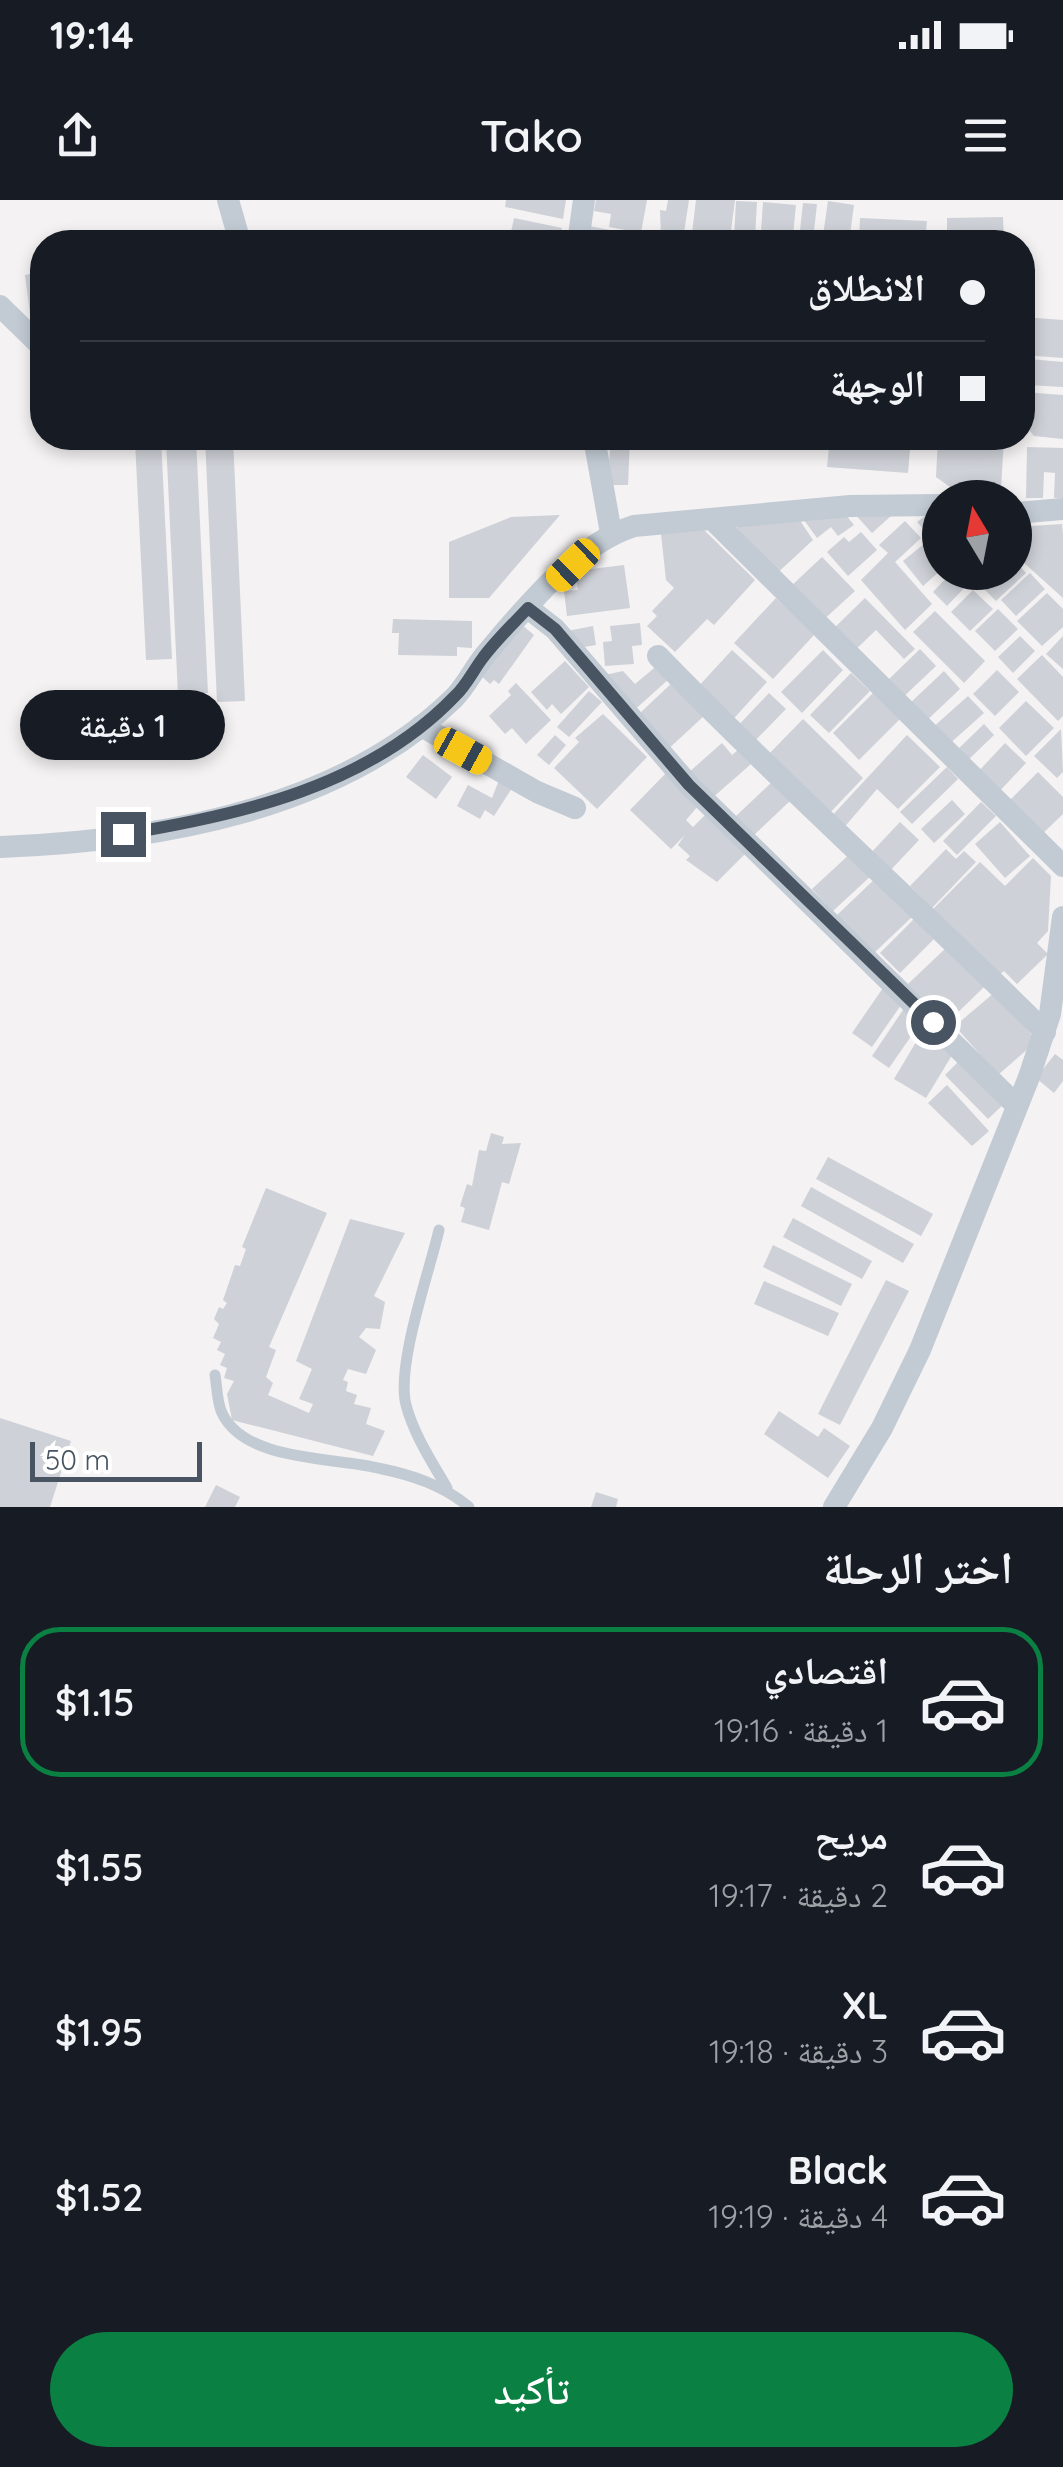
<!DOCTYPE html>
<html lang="ar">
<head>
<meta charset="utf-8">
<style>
	body { margin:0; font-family:Quicksand,"Noto Naskh Arabic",sans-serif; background:#242831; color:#f1f3f6; direction:rtl; height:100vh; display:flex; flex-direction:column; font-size:38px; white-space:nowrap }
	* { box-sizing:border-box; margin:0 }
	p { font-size:32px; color:#9ea1a6 }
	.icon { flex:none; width:55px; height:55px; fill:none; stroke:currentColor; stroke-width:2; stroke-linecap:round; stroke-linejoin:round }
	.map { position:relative; height:1307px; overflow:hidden; direction:ltr }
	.details { display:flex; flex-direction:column; background:#171b24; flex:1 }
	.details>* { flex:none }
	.top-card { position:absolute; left:30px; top:30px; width:1005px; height:220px; border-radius:40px; box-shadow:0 5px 15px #0003; direction:rtl; display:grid; align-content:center; height:220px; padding:0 50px; background:#171b24 }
	.needle { width:65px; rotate:350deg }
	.tools { position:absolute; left:922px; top:280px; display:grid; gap:20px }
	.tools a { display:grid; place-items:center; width:110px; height:110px; border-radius:50%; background:#171b24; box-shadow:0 5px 15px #0003; font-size:50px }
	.scale { position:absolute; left:30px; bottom:25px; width:172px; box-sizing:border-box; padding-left:10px; border:5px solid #485461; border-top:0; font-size:28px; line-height:35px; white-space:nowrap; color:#485461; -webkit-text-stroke:8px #fff; paint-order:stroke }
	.end { position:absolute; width:45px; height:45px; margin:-22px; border:12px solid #485461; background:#fff; box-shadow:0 0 0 5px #fff }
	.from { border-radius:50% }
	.bubble { position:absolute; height:70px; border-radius:35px; background:#171b24; box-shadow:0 5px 15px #0003; font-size:32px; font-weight:600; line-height:70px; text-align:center; direction:rtl }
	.car { position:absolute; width:30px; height:60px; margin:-30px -15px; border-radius:12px; box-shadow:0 0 8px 2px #0007; background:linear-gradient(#f5c518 24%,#345 0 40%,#f5c518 0 76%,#345 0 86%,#f5c518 0) }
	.top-card b { display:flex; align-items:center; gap:35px; height:95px; font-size:38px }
	.top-card b+b { border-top:2px solid #363941 }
	.top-card i { width:25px; height:25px; background:#f1f3f6 }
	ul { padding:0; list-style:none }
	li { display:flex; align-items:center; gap:30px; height:150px; margin:0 20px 15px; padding:0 30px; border:5px solid transparent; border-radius:40px }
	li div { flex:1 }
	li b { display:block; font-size:38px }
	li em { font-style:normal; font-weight:600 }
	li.current { border-color:#0b8043 }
	li>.icon { width:90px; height:90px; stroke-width:1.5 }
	h2 { padding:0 50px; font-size:45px; line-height:120px }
	.button { display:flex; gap:20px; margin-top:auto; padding:20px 50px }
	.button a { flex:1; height:115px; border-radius:60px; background:#0b8043; color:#fff; font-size:40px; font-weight:600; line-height:115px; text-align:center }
	.status { display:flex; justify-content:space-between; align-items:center; height:70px; padding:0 50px; background:#171b24; direction:ltr }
	.status svg { height:28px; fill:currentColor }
	header { display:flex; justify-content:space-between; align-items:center; height:130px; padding:0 50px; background:#171b24; font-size:45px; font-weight:600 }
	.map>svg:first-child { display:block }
</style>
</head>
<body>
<div class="status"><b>19:14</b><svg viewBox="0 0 49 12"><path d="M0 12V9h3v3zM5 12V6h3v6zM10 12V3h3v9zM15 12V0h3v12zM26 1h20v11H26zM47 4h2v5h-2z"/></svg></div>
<header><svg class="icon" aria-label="menu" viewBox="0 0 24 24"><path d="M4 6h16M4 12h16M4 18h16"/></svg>Tako<svg class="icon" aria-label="share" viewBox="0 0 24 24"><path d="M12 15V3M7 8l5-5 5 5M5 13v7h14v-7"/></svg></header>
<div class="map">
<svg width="1063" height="1307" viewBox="0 0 1063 1307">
	<rect width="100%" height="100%" fill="#f4f2f2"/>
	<g fill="#ced1d7">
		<path d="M506 0H566L563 19 505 7Z"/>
		<path d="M596 0H647L641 33 609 27 611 14 594 11Z"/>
		<path d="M668 0H689L683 39 661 36 660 10 666 11Z"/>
		<path d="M696 0H735L730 38 692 33Z"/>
		<path d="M736 1 757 2 755 39 734 38Z"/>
		<path d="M828 1 854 5 849 42H822Z"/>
		<path d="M763 2 796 5 793 35 761 32Z"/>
		<path d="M803 3 817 4 814 31 800 30Z"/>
		<path d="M1003 17 1004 42H947V18Z"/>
		<path d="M514 18 562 28 559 42H509Z"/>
		<path d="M860 18 927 21 925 42H859Z"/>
		<path d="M585 25 634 35 633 42H581Z"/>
		<path d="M42 72V112L30 114 25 75Z"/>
		<path d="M1022 117 1063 120V158L1022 155Z"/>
		<path d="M1029 159 1063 162V187L1027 185Z"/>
		<path d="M1023 192 1063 195V239L1034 236 1022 221Z"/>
		<path d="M196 238 208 493 178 495 166 240Z"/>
		<path d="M205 238H233L245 501 217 502Z"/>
		<path d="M604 238H630L628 285H608L610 248H603Z"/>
		<path d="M830 238H911L908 273 827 267Z"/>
		<path d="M938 238H1004L1001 289 950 287 936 277Z"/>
		<path d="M161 239 172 459 146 460 135 241Z"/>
		<path d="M1027 247 1063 248V298H1054L1055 273 1044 272 1043 298H1026Z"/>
		<path d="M901 307 872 333 853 312Z"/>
		<path d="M845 314 854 325 838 336 831 327 817 338 801 316Z"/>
		<path d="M560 315 489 398H449V342L511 317Z"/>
		<path d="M925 316H940V347L917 322Z"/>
		<path d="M799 319 813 340 773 377 734 335 741 320Z"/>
		<path d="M905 321 921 338 895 362 932 404 905 430 861 380 888 353 879 345Z"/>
		<path d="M1062 324 1063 335V398L1023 362 1024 351 1015 353V327Z"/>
		<path d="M704 330 755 380 714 425 707 419 675 452 647 426 657 416 652 411 674 388 666 380 661 334Z"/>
		<path d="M861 332 877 350 848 376 827 352 844 337 849 342Z"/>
		<path d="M929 340 940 353V371L923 386 903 361Z"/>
		<path d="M822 357 855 391 820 423 788 389Z"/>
		<path d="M1015 361 1026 373 996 401 979 384 992 372H1015Z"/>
		<path d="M624 365 630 408 567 416 564 391 578 390 575 371Z"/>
		<path d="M952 372 967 385 947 406 933 392Z"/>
		<path d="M1030 373 1045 389 1016 416 1001 400Z"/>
		<path d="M973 390 993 409 970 431 951 412Z"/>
		<path d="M1047 393 1063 409V427L1042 446 1017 421Z"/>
		<path d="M776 398 815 434 773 479 734 443Z"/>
		<path d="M865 398 915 449 904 459 876 430 851 454 830 432Z"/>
		<path d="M998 409 1018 429 995 451 975 431Z"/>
		<path d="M935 411 985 461 964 483 913 432Z"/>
		<path d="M393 419 472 421V448L457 447V456L398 455 399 433H392Z"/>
		<path d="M640 423 642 445 632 446 634 464 605 466 603 442 612 441 610 426Z"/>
		<path d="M522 425 534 435 499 484 494 480 490 484 479 474Z"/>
		<path d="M593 426 596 445 578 448 567 431Z"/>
		<path d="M1020 436 1035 451 1013 473 998 457Z"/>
		<path d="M1063 436V469L1046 454Z"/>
		<path d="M920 449 936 466 900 500 884 484Z"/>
		<path d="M732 450 767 482 727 526 697 488Z"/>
		<path d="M823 450 843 470 802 513 781 492Z"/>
		<path d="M1042 455 1063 477V516L1058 521 1017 479Z"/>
		<path d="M565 461 589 487 561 514 552 504 547 510 531 492Z"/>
		<path d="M659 464 670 478 631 513 600 476 623 471 635 484Z"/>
		<path d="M997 470 1019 492 995 516 973 494Z"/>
		<path d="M944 471 960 489 924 523 907 506Z"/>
		<path d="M851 473 870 491 829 533 810 515Z"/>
		<path d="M674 481 705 515 665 552 639 514Z"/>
		<path d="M516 483 551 520 526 544 512 528 505 534 489 516 511 495 508 491Z"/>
		<path d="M589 491 602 502 569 537 557 527Z"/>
		<path d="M769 493 786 509 750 546 733 531Z"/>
		<path d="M873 493 900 519 859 560 833 533Z"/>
		<path d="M968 496 984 513 947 546 931 529Z"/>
		<path d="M1026 501 1054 528 1026 556 999 528Z"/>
		<path d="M603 514 647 557 597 609 554 568 579 542 575 538Z"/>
		<path d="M803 519 863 578 825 618 764 559Z"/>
		<path d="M984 524 994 535 965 563 955 552Z"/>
		<path d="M1061 529 1063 572 1057 578 1034 556Z"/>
		<path d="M555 535 566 545 549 565 537 555Z"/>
		<path d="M907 535 940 567 898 609 877 589 841 631 829 619Z"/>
		<path d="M722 543 732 555 738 550 751 564 711 599 688 573Z"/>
		<path d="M1005 543 1026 563 996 595 975 575Z"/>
		<path d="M423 555 452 577 436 599 406 577Z"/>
		<path d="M947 567 958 579 912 624 900 612Z"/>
		<path d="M667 572 698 606 686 620 693 627 705 615 745 654 717 682 686 660 690 656 678 645 685 635 671 649 630 610Z"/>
		<path d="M1038 572 1063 597V614L1038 638 1005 605Z"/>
		<path d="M499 580 512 588 494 616 485 610 480 619 457 606 468 585 492 598Z"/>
		<path d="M774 580 792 599 753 636 735 617Z"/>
		<path d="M952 600 965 614 934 643 921 629Z"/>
		<path d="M981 602 996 616 957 655 943 641Z"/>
		<path d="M900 622 919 640 886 675 867 657Z"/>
		<path d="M1000 622 1030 656 1005 678 975 644Z"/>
		<path d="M946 649 956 659 964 651 976 662 932 708 910 686Z"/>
		<path d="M853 651 874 673 833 711 812 689Z"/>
		<path d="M1033 658 1051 676 1048 731 1037 743 1048 754 1017 784 1004 771 1000 774 933 709 980 662 1005 686Z"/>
		<path d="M878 676 914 715 873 754 836 716Z"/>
		<path d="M917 716 937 736 900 773 880 753Z"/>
		<path d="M947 747 985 786 947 823 908 784Z"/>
		<path d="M883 788 903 802 872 847 852 833Z"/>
		<path d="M995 792 1037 841 998 875 955 826Z"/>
		<path d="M905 807 923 819 889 868 872 856Z"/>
		<path d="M925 827 957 847 926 898 894 879Z"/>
		<path d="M1055 854 1063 860V881L1054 893 1036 878Z"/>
		<path d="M964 856 1007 901 988 919 945 875Z"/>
		<path d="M947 885 989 931 972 946 928 903Z"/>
		<path d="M491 933 504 937 502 944 521 943 509 984 502 982 489 1030 461 1022 465 1008 460 1006 467 984 472 986 479 950 486 951Z"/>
		<path d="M828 957 933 1014 921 1036 816 979Z"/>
		<path d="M811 987 914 1044 903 1063 801 1006Z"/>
		<path d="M266 988 327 1013 269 1147 276 1150 266 1177 273 1183 268 1195 309 1213 313 1204 299 1199 312 1169 296 1161 350 1019 405 1033 374 1096 385 1102 380 1129 366 1128 359 1137 376 1150 366 1174 348 1169 343 1180 348 1182 346 1191 357 1195 354 1204 371 1208 366 1224 385 1231 373 1256 232 1220 227 1194 234 1181 224 1178 227 1168 220 1165 225 1154 217 1150 221 1142 213 1138 219 1124 214 1119 219 1107 223 1109 227 1103 223 1100 235 1065 240 1066 246 1049 242 1047Z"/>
		<path d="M793 1018 872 1061 862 1079 783 1037Z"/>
		<path d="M773 1045 852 1084 841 1106 763 1067Z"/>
		<path d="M886 1080 909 1091 840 1225 818 1214Z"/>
		<path d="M764 1081 839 1113 828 1136 754 1104Z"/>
		<path d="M779 1211 818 1237 824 1228 850 1246 828 1278 764 1234Z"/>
		<path d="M0 1218 71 1241 50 1307H0Z"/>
		<path d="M216 1285 240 1297 235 1307H205Z"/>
		<path d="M596 1292 618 1299 616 1307H591Z"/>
	</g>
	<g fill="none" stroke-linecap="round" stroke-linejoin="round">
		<g stroke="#c2cbd4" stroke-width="11">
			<path d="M439 1030C429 1073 396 1165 406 1205 414 1235 432 1262 447 1288"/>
			<path d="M215 1175C217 1186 217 1203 222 1213 245 1262 334 1257 378 1268 412 1275 443 1285 469 1307"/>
		</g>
		<g stroke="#c2cbd4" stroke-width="22">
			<path d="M228 0 240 42"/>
			<path d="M578 42 584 0"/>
			<path d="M0 106 42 147"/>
			<path d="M594 238 611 333"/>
			<path d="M1015 313 1063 309"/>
			<path d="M713 320 1063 666"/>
			<path d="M528 408 555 429 689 585 1016 905"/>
			<path d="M658 456C783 585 917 705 1045 832"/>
			<path d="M421 526 537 592 575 608"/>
			<path d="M0 647C155 641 338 611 454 498 467 485 474 468 486 454 524 409 575 345 634 326L850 306 940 305"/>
			<path d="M834 1307 882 1228 920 1150 1029 877 1050 814 1063 717"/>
		</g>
	</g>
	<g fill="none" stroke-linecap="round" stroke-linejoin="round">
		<path stroke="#485461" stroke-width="12" d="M123 634C241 615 369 586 455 496 466 486 473 471 482 459 495 441 512 425 528 408L555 429 689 585 933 822"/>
	</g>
</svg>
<div class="tools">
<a><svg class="needle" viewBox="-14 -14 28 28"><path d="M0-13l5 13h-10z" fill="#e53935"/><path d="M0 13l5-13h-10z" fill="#9ea1a6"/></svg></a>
</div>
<div class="scale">50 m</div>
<i class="end from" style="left:933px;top:822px"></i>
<i class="end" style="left:123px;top:634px"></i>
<div class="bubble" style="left:20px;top:490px;width:205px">1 دقيقة</div>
<i class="car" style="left:573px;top:365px;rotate:226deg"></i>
<i class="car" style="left:463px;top:551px;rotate:119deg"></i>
<div class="top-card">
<b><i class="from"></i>الانطلاق</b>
<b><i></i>الوجهة</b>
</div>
</div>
<section class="details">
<h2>اختر الرحلة</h2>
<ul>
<li class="current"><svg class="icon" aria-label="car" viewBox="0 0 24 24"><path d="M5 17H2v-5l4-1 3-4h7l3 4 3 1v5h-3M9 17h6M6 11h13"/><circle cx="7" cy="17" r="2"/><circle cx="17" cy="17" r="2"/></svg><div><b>اقتصادي</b><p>1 دقيقة · 19:16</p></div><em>$1.15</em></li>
<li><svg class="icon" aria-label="car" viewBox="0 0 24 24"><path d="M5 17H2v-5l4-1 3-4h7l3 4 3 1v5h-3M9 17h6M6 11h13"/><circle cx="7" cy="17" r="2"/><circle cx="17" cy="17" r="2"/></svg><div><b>مريح</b><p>2 دقيقة · 19:17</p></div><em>$1.55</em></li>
<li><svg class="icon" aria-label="car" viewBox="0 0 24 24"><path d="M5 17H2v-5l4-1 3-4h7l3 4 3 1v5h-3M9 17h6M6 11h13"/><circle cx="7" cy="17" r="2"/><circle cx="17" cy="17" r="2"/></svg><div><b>XL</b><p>3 دقيقة · 19:18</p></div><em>$1.95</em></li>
<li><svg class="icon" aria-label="car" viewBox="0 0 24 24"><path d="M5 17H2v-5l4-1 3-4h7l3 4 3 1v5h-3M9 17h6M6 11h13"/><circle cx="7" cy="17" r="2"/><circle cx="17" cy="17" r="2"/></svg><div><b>Black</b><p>4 دقيقة · 19:19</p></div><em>$1.52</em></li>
</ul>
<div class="button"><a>تأكيد</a></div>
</section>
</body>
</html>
